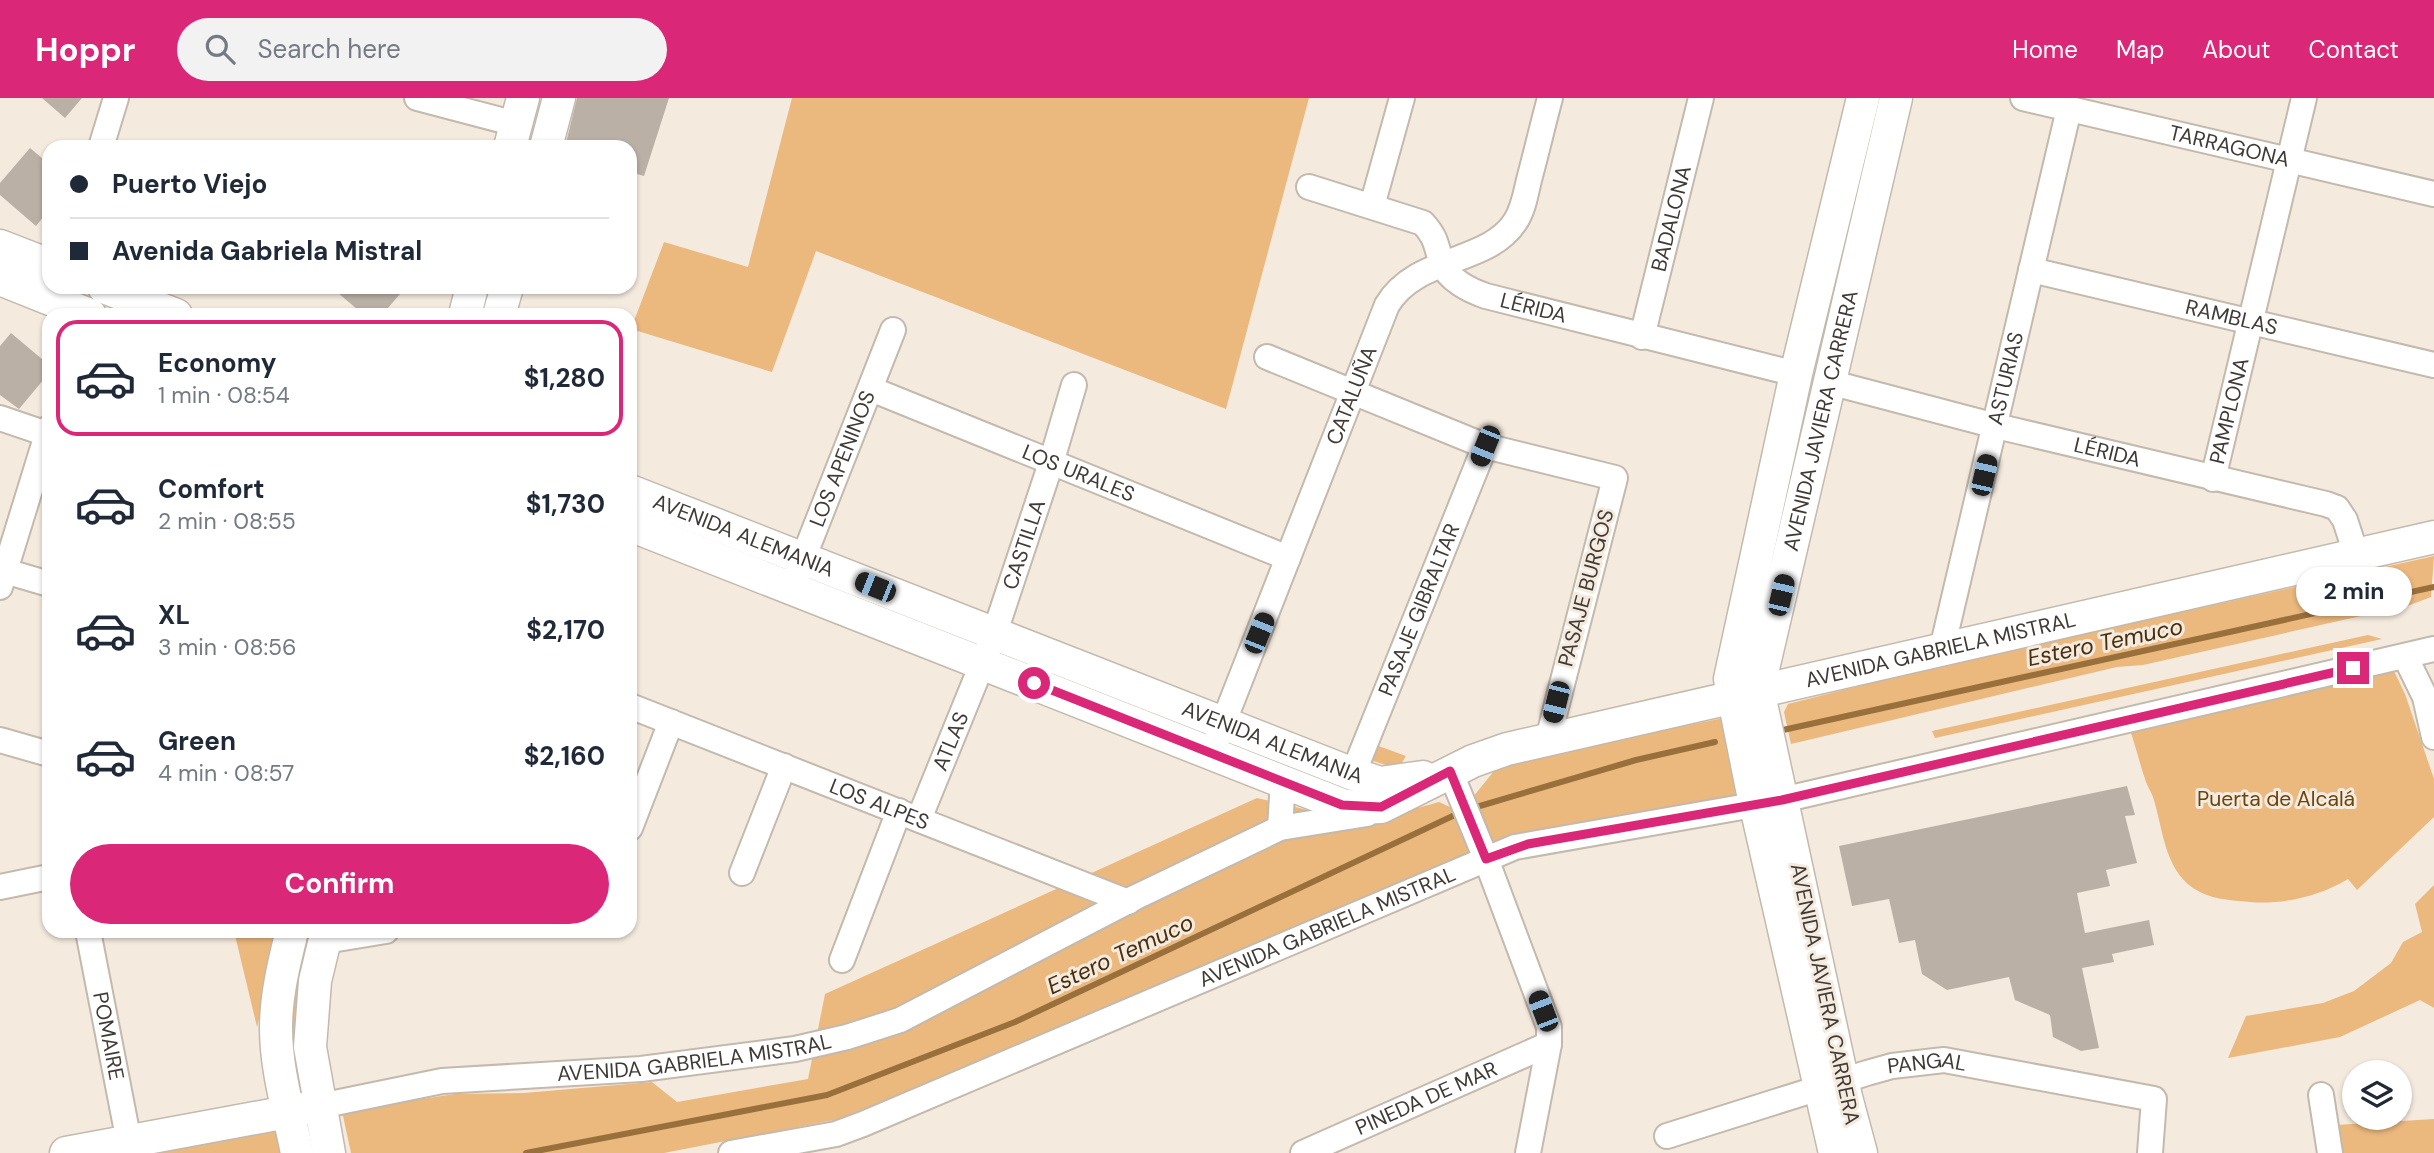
<!DOCTYPE html>
<html lang="en">
<head>
<meta charset="utf-8">
<style>
	body { margin:0; font-family:"DM Sans",sans-serif; background:#f2f2f3; color:#1f2937; height:100vh; display:flex; flex-direction:column; font-size:26px; white-space:nowrap }
	* { box-sizing:border-box; margin:0 }
	p { font-size:23px; color:#747a83 }
	.icon { flex:none; width:38px; height:38px; fill:none; stroke:currentColor; stroke-width:2; stroke-linecap:round; stroke-linejoin:round }
	.map { position:relative; flex:1; overflow:hidden }
	.drawer { position:absolute; left:42px; top:210px; width:595px; height:630px; display:flex; flex-direction:column; background:#fff; border-radius:21px; box-shadow:0 2px 5px #0004 }
	.drawer>* { flex:none }
	.top-card { position:absolute; left:42px; top:42px; width:595px; height:154px; border-radius:21px; box-shadow:0 2px 5px #0004; display:grid; align-content:center; height:154px; padding:0 28px; background:#fff }
	.tools { position:absolute; left:2342px; top:962px; display:grid; gap:14px }
	.tools a { display:grid; place-items:center; width:70px; height:70px; border-radius:50%; background:#fff; box-shadow:0 2px 5px #0004; font-size:35px }
	.end { position:absolute; width:32px; height:32px; margin:-16px; border:9px solid #db2777; background:#fff; box-shadow:0 0 0 4px #fff }
	.from { border-radius:50% }
	.bubble { position:absolute; height:49px; border-radius:24px; background:#fff; box-shadow:0 2px 5px #0004; font-size:23px; font-weight:700; line-height:49px; text-align:center }
	.car { position:absolute; width:21px; height:42px; margin:-21px -10px; border-radius:9px; box-shadow:0 0 5px 2px #0007; background:linear-gradient(#222 24%,#8ab4d8 0 40%,#222 0 76%,#8ab4d8 0 86%,#222 0) }
	.top-card b { display:flex; align-items:center; gap:24px; height:66px; font-size:26px }
	.top-card b+b { border-top:2px solid #e0e1e3 }
	.top-card i { width:18px; height:18px; background:#1f2937 }
	ul { padding:12px 0 0; list-style:none }
	li { display:flex; align-items:center; gap:21px; height:116px; margin:0 14px 10px; padding:0 14px; border:4px solid transparent; border-radius:21px }
	li div { flex:1 }
	li b { display:block; font-size:26px }
	li em { font-style:normal; font-weight:700 }
	li.selected { border-color:#db2777 }
	li>.icon { width:63px; height:63px; stroke-width:1.5 }
	.primary-button { display:flex; gap:14px; margin-top:auto; padding:14px 28px }
	.primary-button a { flex:1; height:80px; border-radius:42px; background:#db2777; color:#fff; font-size:28px; font-weight:700; line-height:80px; text-align:center }
	header { display:flex; align-items:center; gap:42px; box-sizing:border-box; height:98px; padding:0 35px; background:#db2777; color:#fff }
	header strong { font-size:33px }
	nav { display:flex; gap:38px; margin-inline-start:auto; font-size:24px }
	.search { width:490px; height:63px; background:#f2f2f3; display:flex; align-items:center; gap:18px; box-sizing:border-box; padding:0 24px; border-radius:38px; color:#747a83; font-size:26px }
	.map>svg:first-child { display:block }
</style>
</head>
<body>
<header>
<strong>Hoppr</strong>
<div class="search"><svg class="icon" aria-label="search" viewBox="0 0 24 24"><circle cx="10" cy="10" r="6"/><path d="M15 15l6 6"/></svg>Search here</div>
<nav><a>Home</a><a>Map</a><a>About</a><a>Contact</a></nav>
</header>
<div class="map">
<svg width="2434" height="1055" viewBox="0 0 2434 1055">
	<rect width="100%" height="100%" fill="#f5eade"/>
	<g fill="#ebb87e">
		<path d="M792 0H1309L1226 311 816 153 772 274 631 231 664 144 748 169Z"/>
		<path d="M2434 458 2431 499 2410 507 2143 567 2117 569 1791 646 1784 614 1788 606 1930 570Z"/>
		<path d="M2368 537 2382 541 1935 640 1932 633Z"/>
		<path d="M2393 571 2405 596 2434 681V719L2357 792 2348 781C2320 798 2283 807 2250 804 2230 802 2211 802 2193 790 2164 770 2163 730 2153 699 2151 694 2148 689 2146 684 2140 667 2136 649 2130 632Z"/>
		<path d="M1728 619 1742 694 1728 699 1491 744 1473 699 1494 673 1519 662Z"/>
		<path d="M1373 646 1406 658 1398 671 1367 661Z"/>
		<path d="M1257 700 1363 725 1439 704 1452 710 1473 760 849 1019 664 1055H351L342 1013 455 996 524 995 652 984 677 1004 808 981 825 896Z"/>
		<path d="M2434 787V910L2420 902 2340 939 2228 960 2246 918 2323 905 2354 893 2391 865 2403 844 2422 834 2415 806Z"/>
		<path d="M234 833H280L257 929Z"/>
		<path d="M304 833H319L305 976 290 979 286 915Z"/>
		<path d="M2434 1021V1055H2340L2336 1027Z"/>
		<path d="M279 1027 284 1055H132Z"/>
	</g>
	<g fill="none" stroke-linecap="round" stroke-linejoin="round">
		<g stroke="#99703c" stroke-width="6">
			<path d="M1783 632 2434 489"/>
			<path d="M1473 710 1636 662 1715 644"/>
			<path d="M526 1055 827 997 1015 924 1459 715"/>
		</g>
	</g>
	<g fill="#bbb0a5">
		<path d="M42 0H82L65 20Z"/>
		<path d="M577 0H669L644 78 630 74V49H565Z"/>
		<path d="M30 50 49 66V112L36 128 0 97V85Z"/>
		<path d="M331 189H406L382 217H364Z"/>
		<path d="M11 235 49 267V275L19 311 0 297V248Z"/>
		<path d="M2127 688 2135 717 2125 718 2137 765 2106 772 2110 788 2077 795 2085 835 2149 822 2154 847 2112 856 2114 864 2082 870 2099 950 2081 953 2053 939 2050 917 2015 902 2009 879 1947 892 1922 876 1915 842 1899 845 1889 801 1852 808 1839 748Z"/>
	</g>
	<g fill="none" stroke-linecap="round" stroke-linejoin="round">
		<g stroke="#c3b9ad" stroke-width="28">
			<g id="minor">
				<path d="M417 0 516 26"/>
				<path id="s1" d="M2023 0 2434 96"/>
				<path d="M101 49 116 0"/>
				<path id="s2" d="M1309 89 1423 125C1438 142 1435 147 1442 165 1448 182 1471 193 1486 198L1796 276"/>
				<path d="M1372 108 1402 0"/>
				<path id="s3" d="M2031 172 2434 267"/>
				<path id="s4" d="M1642 239 1701 0"/>
				<path d="M1267 259 1485 348 1615 380 1548 641"/>
				<path id="s5" d="M1829 284 1996 328 2326 406 2337 410 2345 422 2356 456"/>
				<path id="s6" d="M871 291 1288 460"/>
				<path d="M0 320 47 336"/>
				<path id="s7" d="M2213 381 2304 0"/>
				<path d="M5 473 49 486"/>
				<path id="s8" d="M797 476 893 232"/>
				<path d="M0 489 49 330"/>
				<path id="s9" d="M1942 551 2069 11"/>
				<path d="M2405 558 2425 599 2434 639"/>
				<path id="s10" d="M630 608 1128 804"/>
				<path id="s11" d="M1217 641 1387 207C1416 158 1488 166 1515 124 1524 111 1526 93 1530 78 1537 52 1543 26 1550 0"/>
				<path d="M0 642 49 656"/>
				<path d="M1450 673 1486 761 1549 929V946L1528 1055"/>
				<path id="s12" d="M1353 676 1485 348"/>
				<path id="s13" d="M919 721 994 537 1051 365 1074 287"/>
				<path d="M630 730 671 624"/>
				<path d="M1280 730 1283 683"/>
				<path d="M742 775 784 668"/>
				<path d="M0 789 49 779"/>
				<path id="s14" d="M88 833 129 1044"/>
				<path d="M325 843 386 833"/>
				<path d="M842 862 899 713"/>
				<path d="M2321 997 2330 1055"/>
				<path id="s15" d="M320 1008 442 983 641 971 795 951 847 939 900 922 1136 799 1280 730 1367 716"/>
				<path id="s16" d="M1667 1038 1867 975 1892 968 1944 962 2154 1001 2150 1055"/>
				<path id="s17" d="M731 1055 836 1036 863 1026 1515 749 1782 702 2434 551"/>
				<path id="s18" d="M1303 1055 1549 946"/>
			</g>
		</g>
		<g stroke="#c3b9ad" stroke-width="35">
			<g id="major">
				<path d="M510 49 523 0"/>
				<path d="M546 49 559 0"/>
				<path d="M0 148 49 167"/>
				<path d="M0 181 90 217"/>
				<path d="M104 189 176 217"/>
				<path d="M465 217 472 189"/>
				<path d="M499 217 507 189"/>
				<path id="s19" d="M630 393 1353 676 1380 685 1423 679"/>
				<path id="s20" d="M630 427 1342 707 1359 710 1381 709 1473 663 1507 651 2434 439"/>
				<path d="M292 833C284 865 276 897 276 930 276 972 289 1014 297 1055"/>
				<path d="M327 833 315 883 310 949 329 1055"/>
				<path d="M66 1055 320 1008"/>
				<path d="M1835 1055 1752 691 1730 581 1796 276 1863 0"/>
				<path id="s21" d="M1861 1055 1846 999 1758 592 1896 0"/>
			</g>
		</g>
		<use href="#minor" stroke="#fff" stroke-width="24"/>
		<use href="#major" stroke="#fff" stroke-width="32"/>
	</g>
	<g fill="none" stroke-linecap="round" stroke-linejoin="round">
		<path stroke="#db2777" stroke-width="9" d="M1034 585 1342 707 1381 709 1450 673 1486 761 1528 746 1782 702 2353 570"/>
	</g>
	<g text-anchor="middle" dominant-baseline="central" stroke-width="6" stroke-linejoin="round" paint-order="stroke">
		<g font-size="21" fill="#3f3a36" stroke="#f5eade">
			<text stroke="none"><textPath href="#s1" startOffset="212">TARRAGONA</textPath></text>
			<text stroke="none"><textPath href="#s4" startOffset="122">BADALONA</textPath></text>
			<text stroke="none"><textPath href="#s2" startOffset="270">LÉRIDA</textPath></text>
			<text stroke="none"><textPath href="#s3" startOffset="206">RAMBLAS</textPath></text>
			<text stroke="none"><textPath href="#s9" startOffset="278">ASTURIAS</textPath></text>
			<text stroke="none"><textPath href="#s11" startOffset="369">CATALUÑA</textPath></text>
			<text stroke="none"><textPath href="#s7" startOffset="70">PAMPLONA</textPath></text>
			<text stroke="none"><textPath href="#s21" startOffset="751">AVENIDA JAVIERA CARRERA</textPath></text>
			<text stroke="none"><textPath href="#s5" startOffset="287">LÉRIDA</textPath></text>
			<text stroke="none"><textPath href="#s8" startOffset="124">LOS APENINOS</textPath></text>
			<text stroke="none"><textPath href="#s6" startOffset="224">LOS URALES</textPath></text>
			<text stroke="none"><textPath href="#s19" startOffset="122">AVENIDA ALEMANIA</textPath></text>
			<text stroke="none"><textPath href="#s13" startOffset="294">CASTILLA</textPath></text>
			<text transform="translate(1586 490) rotate(-75)">PASAJE BURGOS</text>
			<text stroke="none"><textPath href="#s12" startOffset="177">PASAJE GIBRALTAR</textPath></text>
			<text stroke="none"><textPath href="#s20" startOffset="1388">AVENIDA GABRIELA MISTRAL</textPath></text>
			<text stroke="none"><textPath href="#s13" startOffset="84">ATLAS</textPath></text>
			<text stroke="none"><textPath href="#s19" startOffset="690">AVENIDA ALEMANIA</textPath></text>
			<text stroke="none"><textPath href="#s10" startOffset="268">LOS ALPES</textPath></text>
			<text stroke="none"><textPath href="#s17" startOffset="640">AVENIDA GABRIELA MISTRAL</textPath></text>
			<text transform="translate(1825 896) rotate(78)">AVENIDA JAVIERA CARRERA</text>
			<text stroke="none"><textPath href="#s14" startOffset="107">POMAIRE</textPath></text>
			<text stroke="none"><textPath href="#s15" startOffset="378">AVENIDA GABRIELA MISTRAL</textPath></text>
			<text stroke="none"><textPath href="#s16" startOffset="271">PANGAL</textPath></text>
			<text stroke="none"><textPath href="#s18" startOffset="135">PINEDA DE MAR</textPath></text>
		</g>
		<g font-size="21" fill="#6b440c" stroke="#f5eade">
			<text x="2276" y="701">Puerta de Alcalá</text>
		</g>
		<g font-size="23" font-style="italic" fill="#462e0f" stroke="#f5eade">
			<text transform="translate(2105 544) rotate(-12)">Estero Temuco</text>
			<text transform="translate(1120 856) rotate(-25)">Estero Temuco</text>
		</g>
	</g>
</svg>
<div class="tools">
<a><svg class="icon" aria-label="layers" viewBox="0 0 24 24"><path d="M12 4l9 5-9 5-9-5zM3 14l9 5 9-5"/></svg></a>
</div>
<i class="end from" style="left:1034px;top:585px"></i>
<i class="end" style="left:2353px;top:570px"></i>
<div class="bubble" style="left:2296px;top:469px;width:116px">2 min</div>
<i class="car" style="left:1485px;top:348px;rotate:202deg"></i>
<i class="car" style="left:1984px;top:377px;rotate:13deg"></i>
<i class="car" style="left:875px;top:489px;rotate:292deg"></i>
<i class="car" style="left:1781px;top:497px;rotate:13deg"></i>
<i class="car" style="left:1259px;top:535px;rotate:22deg"></i>
<i class="car" style="left:1556px;top:604px;rotate:194deg"></i>
<i class="car" style="left:1543px;top:913px;rotate:339deg"></i>
<div class="top-card">
<b><i class="from"></i>Puerto Viejo</b>
<b><i></i>Avenida Gabriela Mistral</b>
</div>
<section class="drawer">
<ul>
<li class="selected"><svg class="icon" aria-label="car" viewBox="0 0 24 24"><path d="M5 17H2v-5l4-1 3-4h7l3 4 3 1v5h-3M9 17h6M6 11h13"/><circle cx="7" cy="17" r="2"/><circle cx="17" cy="17" r="2"/></svg><div><b>Economy</b><p>1 min · 08:54</p></div><em>$1,280</em></li>
<li><svg class="icon" aria-label="car" viewBox="0 0 24 24"><path d="M5 17H2v-5l4-1 3-4h7l3 4 3 1v5h-3M9 17h6M6 11h13"/><circle cx="7" cy="17" r="2"/><circle cx="17" cy="17" r="2"/></svg><div><b>Comfort</b><p>2 min · 08:55</p></div><em>$1,730</em></li>
<li><svg class="icon" aria-label="car" viewBox="0 0 24 24"><path d="M5 17H2v-5l4-1 3-4h7l3 4 3 1v5h-3M9 17h6M6 11h13"/><circle cx="7" cy="17" r="2"/><circle cx="17" cy="17" r="2"/></svg><div><b>XL</b><p>3 min · 08:56</p></div><em>$2,170</em></li>
<li><svg class="icon" aria-label="car" viewBox="0 0 24 24"><path d="M5 17H2v-5l4-1 3-4h7l3 4 3 1v5h-3M9 17h6M6 11h13"/><circle cx="7" cy="17" r="2"/><circle cx="17" cy="17" r="2"/></svg><div><b>Green</b><p>4 min · 08:57</p></div><em>$2,160</em></li>
</ul>
<div class="primary-button"><a>Confirm</a></div>
</section>
</div>
</body>
</html>
